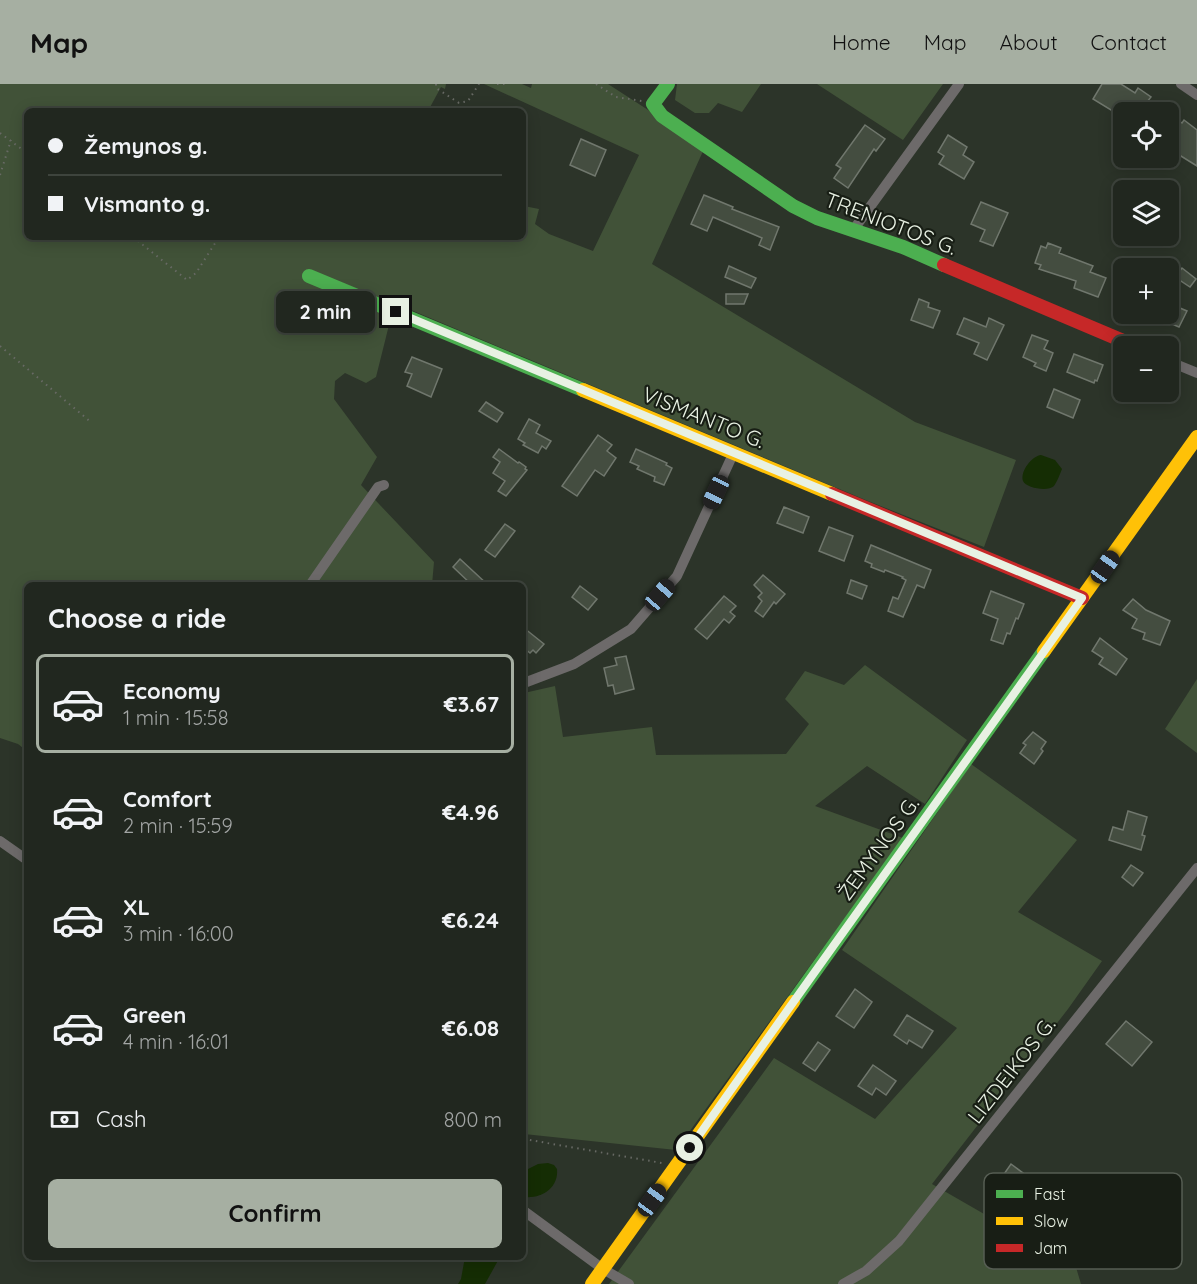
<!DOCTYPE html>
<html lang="en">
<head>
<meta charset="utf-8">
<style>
	body { margin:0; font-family:Quicksand,sans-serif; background:#292f28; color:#f1f3f6; height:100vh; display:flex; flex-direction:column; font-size:22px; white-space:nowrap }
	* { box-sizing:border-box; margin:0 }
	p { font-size:20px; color:#a2a5a4 }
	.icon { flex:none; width:33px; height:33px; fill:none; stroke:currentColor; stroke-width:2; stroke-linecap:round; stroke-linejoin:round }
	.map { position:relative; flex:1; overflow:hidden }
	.drawer { position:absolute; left:24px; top:498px; width:502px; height:678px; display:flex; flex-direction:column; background:#21271f; border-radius:9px; box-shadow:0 3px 15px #0003,0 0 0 2px #3e443d }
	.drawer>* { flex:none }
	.hud { position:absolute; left:24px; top:24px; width:502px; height:132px; border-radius:9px; box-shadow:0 3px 15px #0003,0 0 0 2px #3e443d; display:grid; align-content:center; height:132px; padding:0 24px; background:#21271f }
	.buttons { position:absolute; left:1113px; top:18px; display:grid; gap:12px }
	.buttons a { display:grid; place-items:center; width:66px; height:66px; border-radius:9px; background:#21271f; box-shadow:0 3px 15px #0003,0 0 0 2px #3e443d; font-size:30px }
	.end { position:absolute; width:27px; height:27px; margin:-14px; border:8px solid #e8f1e3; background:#111; box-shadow:0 0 0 3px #111 }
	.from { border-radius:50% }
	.bubble { position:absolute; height:42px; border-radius:9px; background:#21271f; box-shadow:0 3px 15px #0003,0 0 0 2px #3e443d; font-size:20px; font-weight:700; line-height:42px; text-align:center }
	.car { position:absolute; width:18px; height:36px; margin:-18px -9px; border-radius:8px; box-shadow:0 0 4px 2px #0007; background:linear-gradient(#222 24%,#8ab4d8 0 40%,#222 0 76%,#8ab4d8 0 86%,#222 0) }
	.hud b { display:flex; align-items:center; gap:21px; height:57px; font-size:22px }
	.hud b+b { border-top:2px solid #3e443d }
	.hud i { width:15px; height:15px; background:#f1f3f6 }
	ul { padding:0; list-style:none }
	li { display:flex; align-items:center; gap:18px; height:99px; margin:0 12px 9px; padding:0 12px; border:3px solid transparent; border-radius:9px }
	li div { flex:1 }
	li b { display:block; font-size:22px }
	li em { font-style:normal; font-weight:700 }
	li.active { border-color:#a6afa2 }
	li>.icon { width:54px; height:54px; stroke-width:1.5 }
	h2 { padding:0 24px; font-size:27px; line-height:72px }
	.pay { display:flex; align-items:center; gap:15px; height:66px; padding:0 24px; font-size:22px }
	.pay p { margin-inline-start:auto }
	.action { display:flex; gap:12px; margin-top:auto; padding:12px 24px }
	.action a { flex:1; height:69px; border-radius:9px; background:#a6afa2; color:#111; font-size:24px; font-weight:700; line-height:69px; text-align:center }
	header { display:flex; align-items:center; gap:36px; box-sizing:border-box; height:84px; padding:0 30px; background:#a6afa2; color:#111 }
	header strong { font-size:28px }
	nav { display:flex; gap:33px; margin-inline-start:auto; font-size:21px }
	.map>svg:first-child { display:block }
</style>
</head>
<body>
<header>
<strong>Map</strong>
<nav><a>Home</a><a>Map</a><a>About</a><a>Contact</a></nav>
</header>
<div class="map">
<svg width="1197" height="1200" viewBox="0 0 1197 1200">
	<rect width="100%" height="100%" fill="#2c3429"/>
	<g fill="#415238">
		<path d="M0 0H446L445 5 441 3 428 27H27V153H467L475 158 476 153H524V122L539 125 535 140 549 150 593 167 639 71 484 0H522L531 4 532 0H608L659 33 704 65 652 180 915 338 1016 376 984 463 868 417 399 221 390 237 376 293 366 299 345 289 335 297 334 315 377 373 361 401 434 478 432 501H27V667L18 660 0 654Z"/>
		<path d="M677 0H761L742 28 718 19 709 29H695L675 16Z"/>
		<path d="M817 0H943L903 56Z"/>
		<path d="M865 581 967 656 925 720 867 682 815 722 903 754 676 1066 524 1050V609L555 602 563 653 652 643 656 671 786 670 809 640 785 615 805 587 844 601Z"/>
		<path d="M1197 595V669L1165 645Z"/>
		<path d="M971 680 1077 756 1018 828 1102 877 1068 925 932 1100 1026 1154 1066 1150 1081 1200H609L774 974 875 1035 957 944 842 866Z"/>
	</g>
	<g fill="#152d04">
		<path d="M1041 371 1055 376 1062 385C1060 390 1057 398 1054 402 1048 408 1026 404 1023 397 1020 387 1032 372 1041 371Z"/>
		<path d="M548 1079 554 1081 557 1085C559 1104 541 1115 524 1113V1087L538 1080Z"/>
		<path d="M465 1173H500L485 1200H458L461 1195Z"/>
	</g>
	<g fill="#444d40" stroke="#70776d" stroke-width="1.5">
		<path d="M1102 0H1121L1135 9 1138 4 1151 13 1139 28H1124V34L1093 15Z"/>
		<path d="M1168 29 1182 39 1184 36 1197 46V82L1168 64Z"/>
		<path d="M865 41 885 55 876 67 874 65 848 104 834 94 841 84 836 81Z"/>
		<path d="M948 51 967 63 963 71 974 78 964 95 939 80 944 72 938 68Z"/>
		<path d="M581 55 606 66 595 92 570 81Z"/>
		<path d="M704 111 733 123 732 125 779 143 770 166 759 161 762 154 713 133 707 147 691 140Z"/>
		<path d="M981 118 1008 129 993 162 980 157 985 146 971 140Z"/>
		<path d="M1048 159 1061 164 1059 169 1093 182 1090 188 1106 194 1098 213 1074 204 1076 197 1039 185 1041 181 1035 179 1041 162 1046 164Z"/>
		<path d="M729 182 756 194 751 204 725 193Z"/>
		<path d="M1182 184 1196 195 1190 203 1175 193Z"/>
		<path d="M726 210H748L744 220H726Z"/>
		<path d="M919 215 929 219 928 223 940 227 933 244 911 236Z"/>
		<path d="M1168 219 1187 227 1179 243 1148 230H1168Z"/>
		<path d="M964 234 986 243 989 234 1004 241 987 276 974 270 979 259 957 250Z"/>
		<path d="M1032 251 1048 257 1044 265 1053 269 1046 287 1034 282 1036 279 1023 273Z"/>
		<path d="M1074 270 1103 281 1097 297 1095 296 1094 299 1067 288Z"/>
		<path d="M412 273 442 285 431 313 407 302 412 290 405 288Z"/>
		<path d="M1054 305 1080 316 1073 334 1047 323Z"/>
		<path d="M486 318 503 329 497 338 479 327Z"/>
		<path d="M529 335 540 341 536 349 551 357 546 365 542 362 538 369 523 361 525 359 518 355Z"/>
		<path d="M598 351 612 361 607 367 616 374 604 392 595 386 577 412 562 402Z"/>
		<path d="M499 365 518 379 519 378 526 383 525 385 527 386 506 412 498 407 505 397 493 389 500 378 493 373Z"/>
		<path d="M636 365 667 379 666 381 672 384 664 401 654 397 655 393 637 385 639 382 630 378Z"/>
		<path d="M784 423 809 433 803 449 777 439Z"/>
		<path d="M505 440 515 447 495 473 485 466Z"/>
		<path d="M829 443 853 452 844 477 819 467Z"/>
		<path d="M871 461 931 486 924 504 917 501 903 533 888 527 893 513 898 515 906 496 902 494 903 493 885 486 884 488 871 483 872 480 865 477Z"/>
		<path d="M460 475 488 501H472L453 483Z"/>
		<path d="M763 491 785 510 776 520 774 518 763 533 755 527 762 517 758 513 762 509 754 501Z"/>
		<path d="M851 496 867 502 862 515 847 509Z"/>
		<path d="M580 502 597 515 588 526 572 513Z"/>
		<path d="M991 507 1024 520 1018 535 1016 534 1010 550 1007 549 1003 560 991 556 998 535 983 529Z"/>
		<path d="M724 512 736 522 730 528 735 532 729 539 724 535 707 555 695 545Z"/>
		<path d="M1133 515 1146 526 1170 537 1160 561 1143 555 1145 549 1132 544 1137 535 1123 526Z"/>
		<path d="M524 544 544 560 536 569 533 566 530 569 524 564Z"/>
		<path d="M1100 554 1127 575 1116 591 1099 580 1103 574 1092 567Z"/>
		<path d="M626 572 634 605 615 610 613 601 608 602 604 584 617 581 615 574Z"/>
		<path d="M1033 648 1046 658 1041 665 1043 667 1034 680 1020 669 1026 661 1023 659Z"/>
		<path d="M1128 727 1147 733 1142 751 1145 752 1141 766 1109 756 1113 743 1123 746Z"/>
		<path d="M1131 781 1143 789 1133 802 1122 793Z"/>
		<path d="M855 905 872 918 854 944 836 932Z"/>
		<path d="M907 931 933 947 922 964 909 956 907 960 894 951Z"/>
		<path d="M1126 937 1152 958 1132 982 1106 960Z"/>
		<path d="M818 958 830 966 815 987 803 979Z"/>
		<path d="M873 981 896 997 886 1011 876 1004 872 1011 858 1002Z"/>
		<path d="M1011 1080 1035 1098 1017 1122 996 1106 1007 1092 1004 1090Z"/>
	</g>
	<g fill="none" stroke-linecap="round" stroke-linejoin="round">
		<g stroke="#686a65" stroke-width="2" stroke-dasharray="1.5 4.5" stroke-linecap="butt">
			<path d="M436 0V4L459 19 468 17 479 0"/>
			<path d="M497 0H505"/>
			<path d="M596 0 616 13 642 17"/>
			<path d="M0 49 27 69"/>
			<path d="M0 91 11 56"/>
			<path d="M133 153 187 196 196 189 219 153"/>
			<path d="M0 262 92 339"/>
			<path d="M524 1055 662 1079"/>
		</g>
		<g stroke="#6d6a6a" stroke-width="10">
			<path d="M1181 0 1197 11"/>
			<path d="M854 145 959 0"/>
			<path d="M1168 277 1197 289"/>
			<path d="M310 501 378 403 384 401"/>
			<path d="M524 599 574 580 631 545 677 492 734 368"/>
			<path d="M0 757 27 776"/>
			<path d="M524 1127 603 1185 629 1200"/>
			<path d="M843 1200 866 1187 899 1157 1197 784"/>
		</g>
		<g stroke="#4caf50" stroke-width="14">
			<path d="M668 0 653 20 662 32 793 122 817 134 903 163 944 181"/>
			<path d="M309 192 583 306"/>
			<path d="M793 918 1044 567"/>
		</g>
		<g stroke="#ffc107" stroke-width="14">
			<path d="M583 306 832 410"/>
			<path d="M1044 567 1197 353"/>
			<path d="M592 1200 793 918"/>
		</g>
		<g stroke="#c62828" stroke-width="14">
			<path d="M944 181 1135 262"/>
			<path d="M832 410 1082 514"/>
		</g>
	</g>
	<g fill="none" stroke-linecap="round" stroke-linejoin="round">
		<path stroke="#e8f1e3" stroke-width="8" d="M396 228 1082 514C952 698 819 880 690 1064"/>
	</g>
	<g text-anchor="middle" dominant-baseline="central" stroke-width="4.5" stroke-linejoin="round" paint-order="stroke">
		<g font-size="21" fill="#e8f1e3" stroke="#181e15">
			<text transform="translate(891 139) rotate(21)">TRENIOTOS G.</text>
			<text transform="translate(704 333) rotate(22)">VISMANTO G.</text>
			<text transform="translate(878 764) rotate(-54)">ŽEMYNOS G.</text>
			<text transform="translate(1011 986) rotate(-52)">LIZDEIKOS G.</text>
		</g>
	</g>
	<rect x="984" y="1089" width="198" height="96" rx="9" fill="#181e15" stroke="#565d53" stroke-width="1.5"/>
	<rect x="996" y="1106" width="27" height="8" fill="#4caf50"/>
	<rect x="996" y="1133" width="27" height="8" fill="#ffc107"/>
	<rect x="996" y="1160" width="27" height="8" fill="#c62828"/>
	<g font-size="16" fill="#e8f1e3">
		<text x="1034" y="1116">Fast</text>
		<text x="1034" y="1143">Slow</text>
		<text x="1034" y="1170">Jam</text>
	</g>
</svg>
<div class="buttons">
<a><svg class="icon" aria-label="locate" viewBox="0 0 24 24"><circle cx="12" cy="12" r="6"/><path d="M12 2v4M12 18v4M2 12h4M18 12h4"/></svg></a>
<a><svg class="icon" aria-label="layers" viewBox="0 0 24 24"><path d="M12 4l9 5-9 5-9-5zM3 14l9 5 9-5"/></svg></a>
<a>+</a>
<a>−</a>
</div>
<i class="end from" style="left:690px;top:1064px"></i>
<i class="end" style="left:396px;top:228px"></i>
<div class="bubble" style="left:276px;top:207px;width:99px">2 min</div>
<i class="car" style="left:716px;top:408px;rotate:205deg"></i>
<i class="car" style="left:1105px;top:483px;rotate:35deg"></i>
<i class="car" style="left:660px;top:511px;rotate:41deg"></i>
<i class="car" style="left:652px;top:1116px;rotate:36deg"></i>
<div class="hud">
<b><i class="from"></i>Žemynos g.</b>
<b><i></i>Vismanto g.</b>
</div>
<section class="drawer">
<h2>Choose a ride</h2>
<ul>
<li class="active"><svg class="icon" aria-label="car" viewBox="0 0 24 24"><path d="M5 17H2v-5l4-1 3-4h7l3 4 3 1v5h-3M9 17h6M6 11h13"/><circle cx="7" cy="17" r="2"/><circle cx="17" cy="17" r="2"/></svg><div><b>Economy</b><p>1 min · 15:58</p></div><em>€3.67</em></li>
<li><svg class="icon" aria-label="car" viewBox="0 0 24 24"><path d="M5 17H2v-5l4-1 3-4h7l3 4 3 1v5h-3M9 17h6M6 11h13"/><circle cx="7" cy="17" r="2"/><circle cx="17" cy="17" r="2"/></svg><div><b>Comfort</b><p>2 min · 15:59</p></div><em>€4.96</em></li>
<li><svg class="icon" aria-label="car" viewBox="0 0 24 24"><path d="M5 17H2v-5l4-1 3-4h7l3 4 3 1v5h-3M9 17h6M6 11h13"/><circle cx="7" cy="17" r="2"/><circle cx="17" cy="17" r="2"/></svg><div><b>XL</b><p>3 min · 16:00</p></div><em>€6.24</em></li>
<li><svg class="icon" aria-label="car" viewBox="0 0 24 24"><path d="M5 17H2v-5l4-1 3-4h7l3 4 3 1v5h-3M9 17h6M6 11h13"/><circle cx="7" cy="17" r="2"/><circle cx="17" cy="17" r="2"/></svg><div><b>Green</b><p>4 min · 16:01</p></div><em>€6.08</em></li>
</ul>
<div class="pay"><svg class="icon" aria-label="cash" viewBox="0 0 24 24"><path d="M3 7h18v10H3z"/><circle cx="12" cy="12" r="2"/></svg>Cash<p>800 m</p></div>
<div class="action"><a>Confirm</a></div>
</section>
</div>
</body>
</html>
